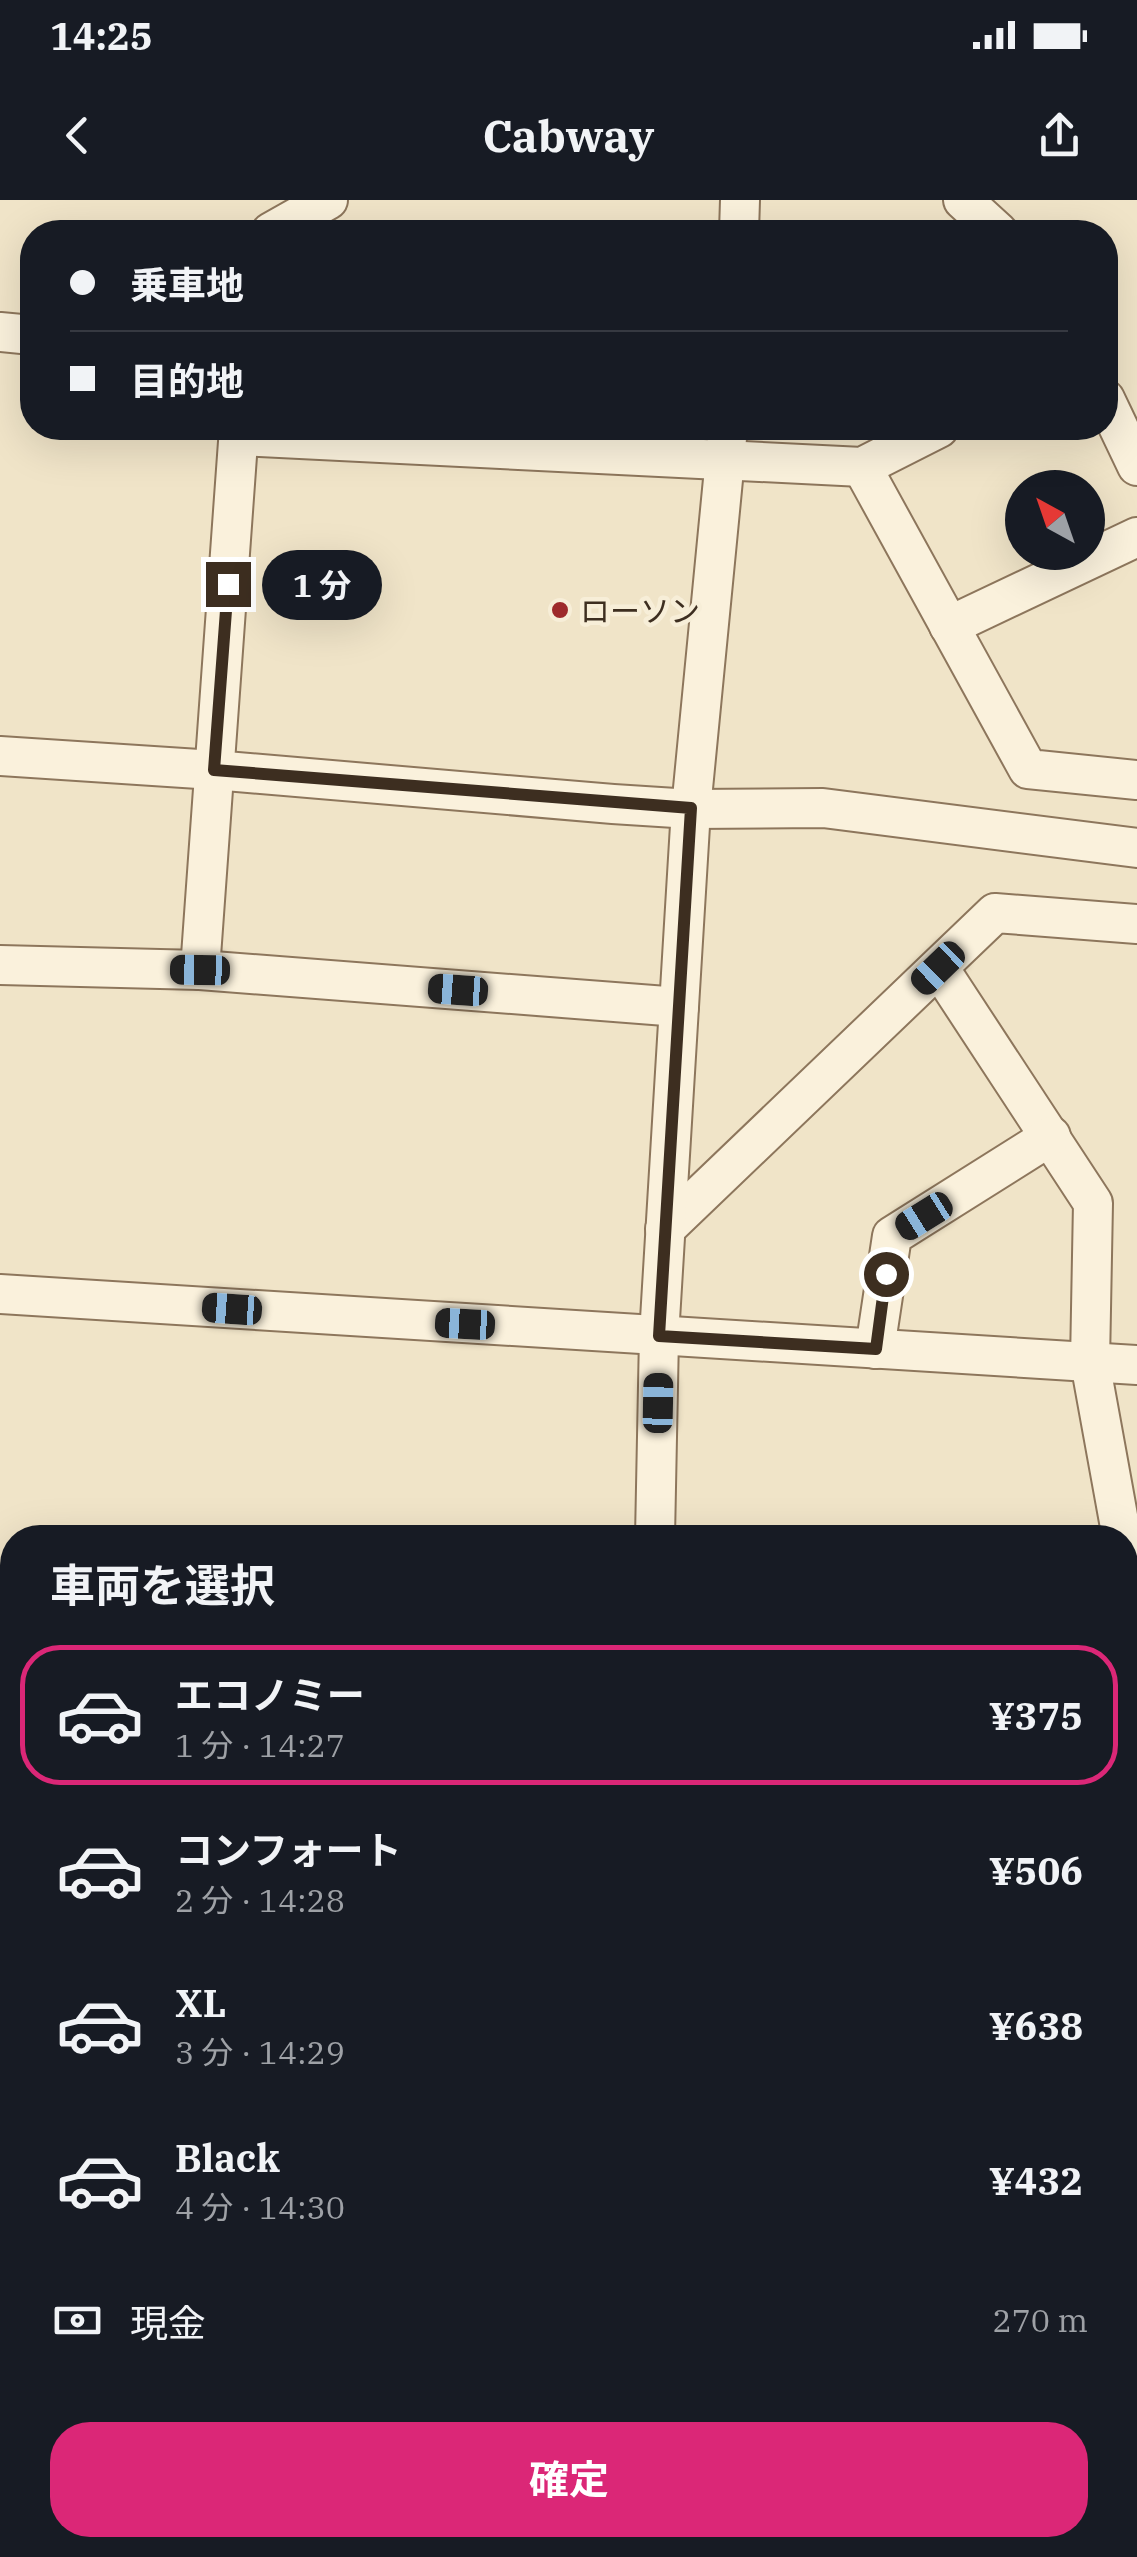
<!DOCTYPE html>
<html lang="ja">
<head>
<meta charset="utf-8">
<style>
	body { margin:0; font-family:"IBM Plex Serif","Noto Sans JP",serif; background:#242831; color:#f1f3f6; height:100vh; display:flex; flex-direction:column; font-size:38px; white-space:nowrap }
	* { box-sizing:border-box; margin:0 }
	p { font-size:32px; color:#9ea1a6 }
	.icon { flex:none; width:55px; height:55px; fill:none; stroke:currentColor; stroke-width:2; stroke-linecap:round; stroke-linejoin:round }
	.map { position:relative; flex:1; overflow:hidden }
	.side { position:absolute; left:0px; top:1325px; width:1138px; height:1032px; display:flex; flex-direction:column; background:#171b24; border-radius:40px 40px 0 0; box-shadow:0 10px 40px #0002 }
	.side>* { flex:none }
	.guide { position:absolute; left:20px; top:20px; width:1098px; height:220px; border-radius:40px; box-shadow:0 10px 40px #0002; display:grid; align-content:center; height:220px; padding:0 50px; background:#171b24 }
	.needle { width:65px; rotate:320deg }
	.buttons { position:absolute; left:1005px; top:270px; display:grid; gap:20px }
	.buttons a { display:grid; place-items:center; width:100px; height:100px; border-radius:50%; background:#171b24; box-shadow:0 10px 40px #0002; font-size:50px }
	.end { position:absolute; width:45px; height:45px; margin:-22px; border:12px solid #3d2e20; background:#fff; box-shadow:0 0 0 5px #fff }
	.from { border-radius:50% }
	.bubble { position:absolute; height:70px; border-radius:35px; background:#171b24; box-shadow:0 10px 40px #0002; font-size:32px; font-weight:700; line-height:70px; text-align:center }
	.car { position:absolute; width:30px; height:60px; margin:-30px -15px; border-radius:12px; box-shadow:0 0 8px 2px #0007; background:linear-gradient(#222 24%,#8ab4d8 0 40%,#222 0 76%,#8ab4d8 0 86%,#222 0) }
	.guide b { display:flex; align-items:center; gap:35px; height:95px; font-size:38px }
	.guide b+b { border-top:2px solid #363941 }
	.guide i { width:25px; height:25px; background:#f1f3f6 }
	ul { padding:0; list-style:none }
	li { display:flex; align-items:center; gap:30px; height:140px; margin:0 20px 15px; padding:0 30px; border:5px solid transparent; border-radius:40px }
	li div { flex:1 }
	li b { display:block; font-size:38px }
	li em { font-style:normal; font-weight:700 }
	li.active { border-color:#db2777 }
	li>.icon { width:90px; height:90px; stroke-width:1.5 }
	h2 { padding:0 50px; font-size:45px; line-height:120px }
	.pay { display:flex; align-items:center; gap:25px; height:110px; padding:0 50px; font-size:38px }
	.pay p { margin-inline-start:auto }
	.action { display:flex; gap:20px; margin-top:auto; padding:20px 50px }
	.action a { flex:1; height:115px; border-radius:40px; background:#db2777; color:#fff; font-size:40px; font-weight:700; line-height:115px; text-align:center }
	.status { display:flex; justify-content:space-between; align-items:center; height:70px; padding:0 50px; background:#171b24; direction:ltr }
	.status svg { height:28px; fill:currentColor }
	header { display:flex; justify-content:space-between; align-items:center; height:130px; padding:0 50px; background:#171b24; font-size:45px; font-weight:700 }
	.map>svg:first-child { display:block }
</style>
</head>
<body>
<div class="status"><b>14:25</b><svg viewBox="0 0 49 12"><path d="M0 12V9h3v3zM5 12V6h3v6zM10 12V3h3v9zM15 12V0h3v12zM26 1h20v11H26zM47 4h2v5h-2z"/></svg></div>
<header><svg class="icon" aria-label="back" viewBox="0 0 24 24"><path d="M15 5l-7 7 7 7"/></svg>Cabway<svg class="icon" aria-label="share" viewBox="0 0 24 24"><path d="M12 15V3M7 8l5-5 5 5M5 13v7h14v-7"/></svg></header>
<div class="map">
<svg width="1137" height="2357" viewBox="0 0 1137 2357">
	<rect width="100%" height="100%" fill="#f0e4c8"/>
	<path fill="#cf9f7d" stroke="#8d5f41" stroke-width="2.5" d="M12 1851V1949H0V1852Z"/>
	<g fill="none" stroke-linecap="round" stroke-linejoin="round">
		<g stroke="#8d765c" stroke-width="42">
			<g id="minor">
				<path d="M963 0 998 32"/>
				<path d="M271 32 328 0"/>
				<path d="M739 32 740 0"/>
				<path d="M0 132 32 135"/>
				<path d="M1105 199 1137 266"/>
				<path d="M239 236 862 267 939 228"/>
				<path d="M862 267 1028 569 1137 580"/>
				<path d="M949 426 1137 337"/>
				<path d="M0 556 214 570 613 604 691 609 823 608 1137 648"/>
				<path d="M0 765 200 770 679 807"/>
				<path d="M939 768 1093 1003 1090 1162 1122 1338"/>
				<path d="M200 770 239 228"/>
				<path d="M665 1029 995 713 1137 724"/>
				<path d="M0 1094 1137 1165"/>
				<path d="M875 1149 892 1036 1051 936"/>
				<path d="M655 1338 659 1136 691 609 728 228"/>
				<path d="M1125 1355 1137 1417"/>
				<path d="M0 1628 12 1652"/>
				<path d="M0 1700H12"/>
				<path d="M1125 1853 1137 1854"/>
				<path d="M0 2081 12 2080"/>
				<path d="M718 2345 727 2357"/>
				<path d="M1058 2345 1060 2357"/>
				<path d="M12 2357 17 2345"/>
				<path d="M631 2357 633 2345"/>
			</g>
		</g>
		<use href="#minor" stroke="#faf1dc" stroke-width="38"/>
	</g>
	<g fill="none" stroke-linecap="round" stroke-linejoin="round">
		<path stroke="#3d2e20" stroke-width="12" d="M228 384 214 570 691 608 659 1136 876 1149 886 1074"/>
	</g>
	<circle fill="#9e2a2b" stroke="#f7eed8" stroke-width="4" cx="560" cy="410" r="10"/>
	<g text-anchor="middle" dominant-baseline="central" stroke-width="9" stroke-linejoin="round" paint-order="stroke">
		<g font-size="30" fill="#3d2e20" stroke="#f7eed8" text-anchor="start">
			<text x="580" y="410">ローソン</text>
		</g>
	</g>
</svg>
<div class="buttons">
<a><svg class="needle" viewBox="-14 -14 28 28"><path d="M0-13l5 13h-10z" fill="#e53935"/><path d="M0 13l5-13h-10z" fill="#9ea1a6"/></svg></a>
</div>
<i class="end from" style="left:886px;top:1074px"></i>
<i class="end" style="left:228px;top:384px"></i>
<div class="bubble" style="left:262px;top:350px;width:120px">1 分</div>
<i class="car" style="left:938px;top:768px;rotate:226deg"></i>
<i class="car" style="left:200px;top:770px;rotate:271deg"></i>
<i class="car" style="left:458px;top:790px;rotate:274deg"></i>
<i class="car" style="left:924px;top:1016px;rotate:238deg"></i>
<i class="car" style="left:232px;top:1109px;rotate:274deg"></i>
<i class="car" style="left:465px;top:1124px;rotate:273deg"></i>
<i class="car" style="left:658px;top:1203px;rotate:1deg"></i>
<div class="guide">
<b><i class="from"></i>乗車地</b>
<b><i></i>目的地</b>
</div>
<section class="side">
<h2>車両を選択</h2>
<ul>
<li class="active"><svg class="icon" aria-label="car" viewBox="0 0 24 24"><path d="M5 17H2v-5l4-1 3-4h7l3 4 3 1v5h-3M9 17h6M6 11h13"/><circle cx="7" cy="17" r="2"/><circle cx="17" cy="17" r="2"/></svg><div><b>エコノミー</b><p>1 分 · 14:27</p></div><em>¥375</em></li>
<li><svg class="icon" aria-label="car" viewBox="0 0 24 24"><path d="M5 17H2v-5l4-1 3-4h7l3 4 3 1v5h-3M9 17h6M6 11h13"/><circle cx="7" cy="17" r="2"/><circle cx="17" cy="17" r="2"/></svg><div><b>コンフォート</b><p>2 分 · 14:28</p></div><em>¥506</em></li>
<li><svg class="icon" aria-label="car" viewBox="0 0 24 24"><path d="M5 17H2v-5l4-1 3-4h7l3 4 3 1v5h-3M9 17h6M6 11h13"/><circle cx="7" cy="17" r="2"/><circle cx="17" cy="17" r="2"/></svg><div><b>XL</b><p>3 分 · 14:29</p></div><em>¥638</em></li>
<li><svg class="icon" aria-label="car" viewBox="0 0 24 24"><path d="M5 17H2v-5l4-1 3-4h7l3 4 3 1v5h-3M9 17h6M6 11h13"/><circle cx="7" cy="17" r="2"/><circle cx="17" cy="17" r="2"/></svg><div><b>Black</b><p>4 分 · 14:30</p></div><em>¥432</em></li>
</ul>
<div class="pay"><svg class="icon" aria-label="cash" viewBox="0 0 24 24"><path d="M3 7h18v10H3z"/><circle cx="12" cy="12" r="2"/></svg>現金<p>270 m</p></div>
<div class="action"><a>確定</a></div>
</section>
</div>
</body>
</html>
